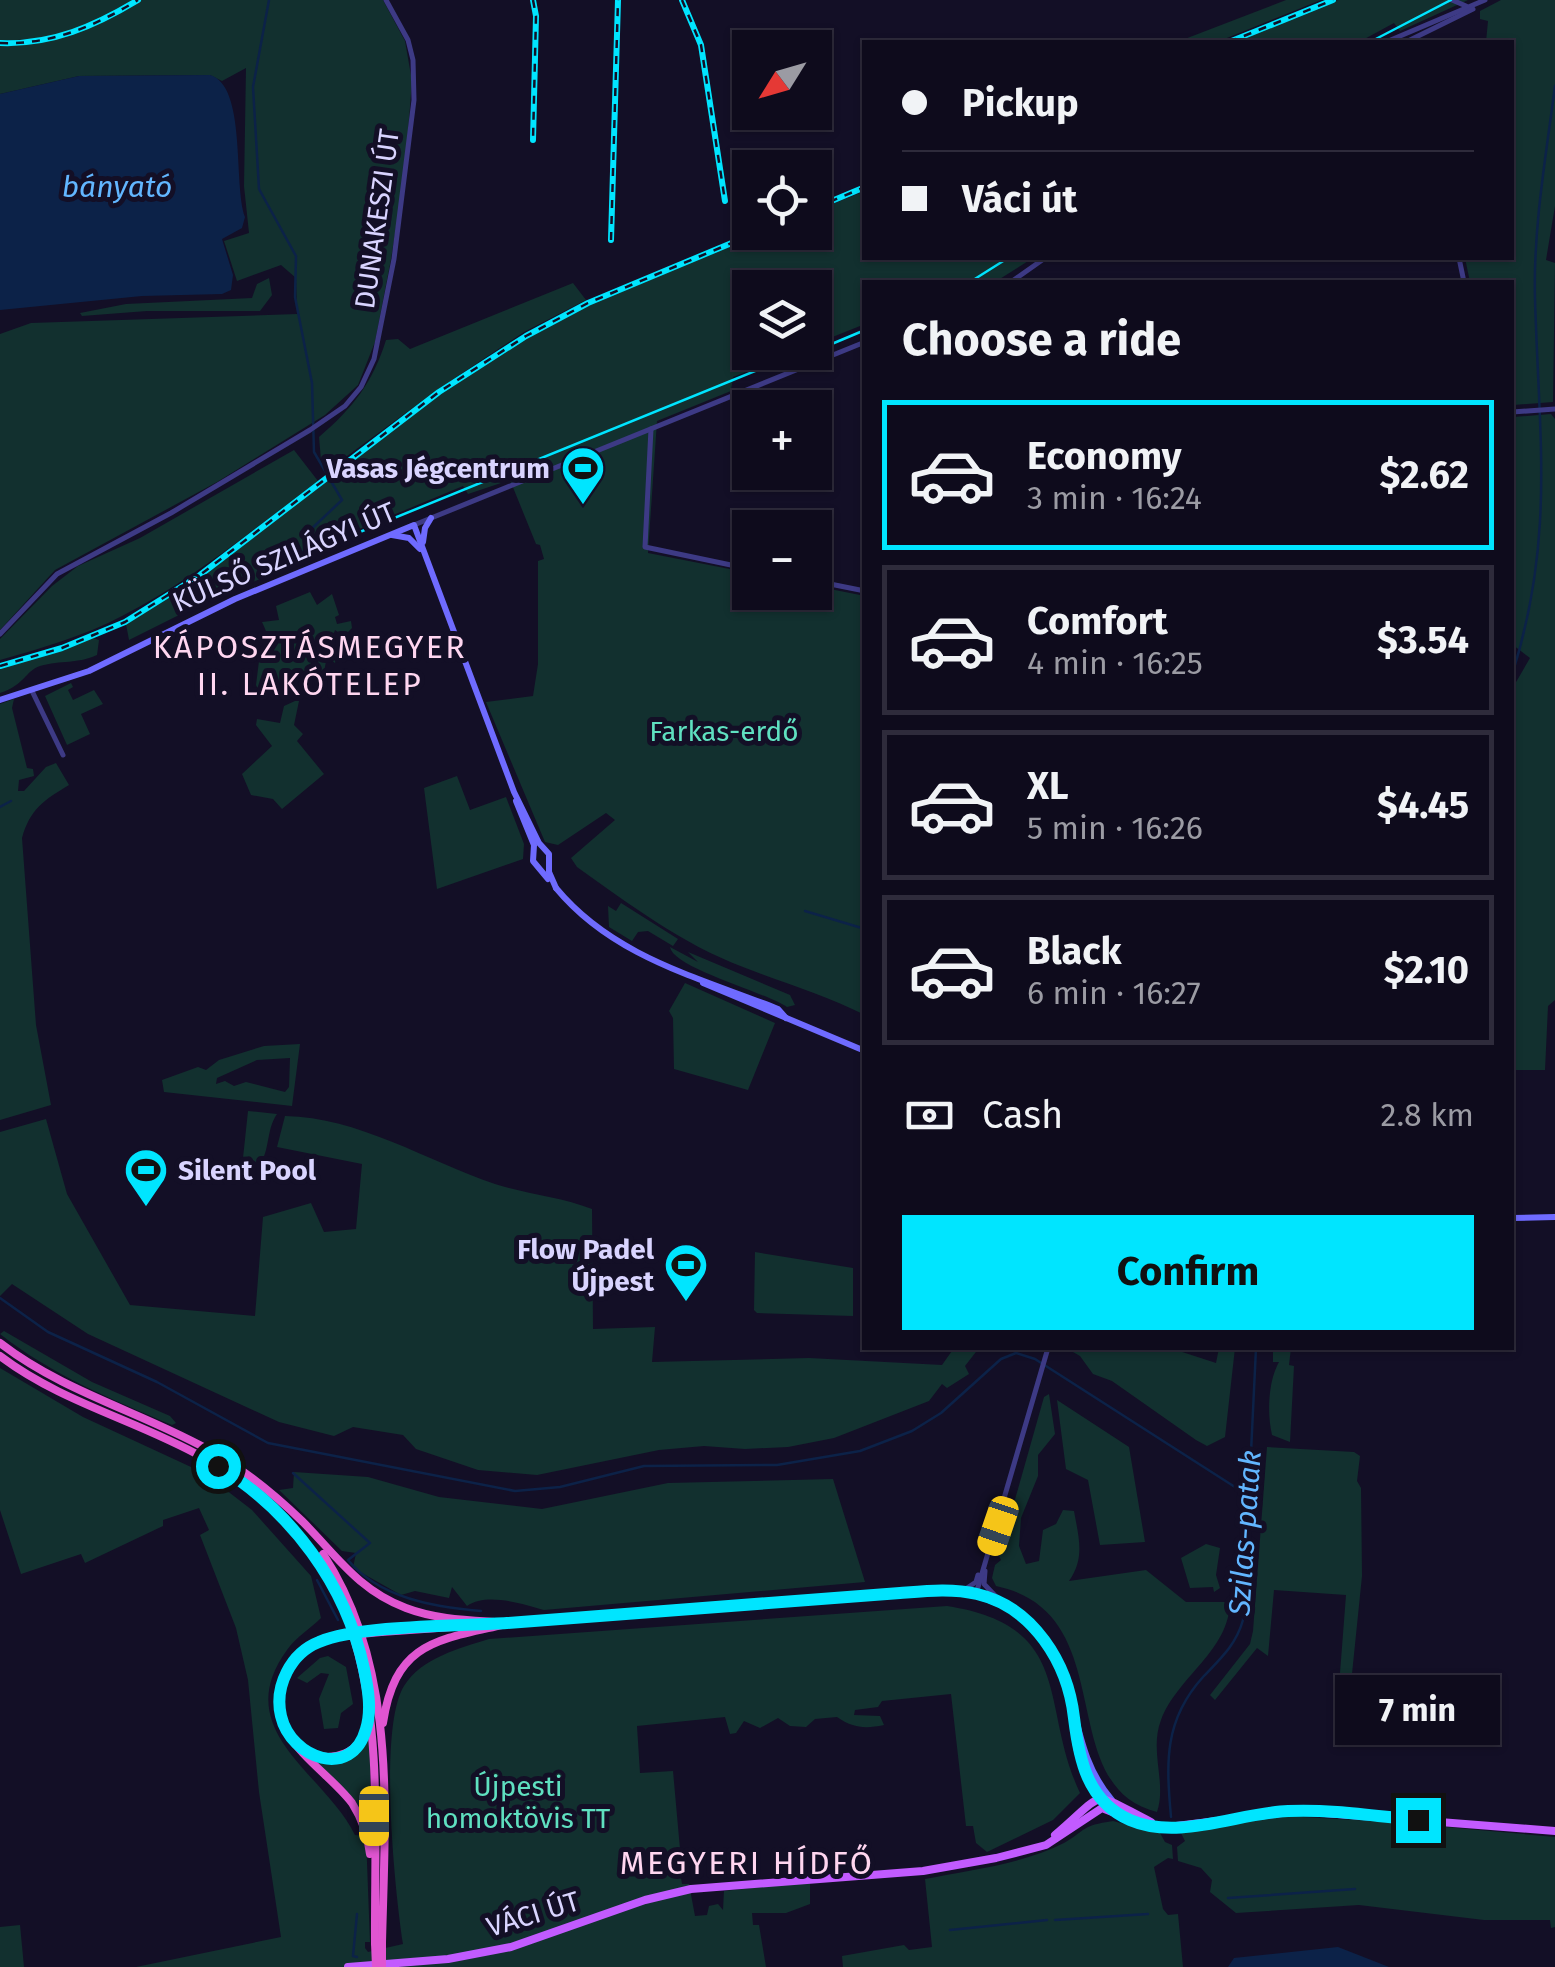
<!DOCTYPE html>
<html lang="en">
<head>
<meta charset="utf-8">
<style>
	body { margin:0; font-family:"Fira Sans",sans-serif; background:#1c1929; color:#f1f3f6; height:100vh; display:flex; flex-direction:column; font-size:38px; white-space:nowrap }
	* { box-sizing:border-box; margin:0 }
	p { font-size:32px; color:#9b9ba3 }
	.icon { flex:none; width:55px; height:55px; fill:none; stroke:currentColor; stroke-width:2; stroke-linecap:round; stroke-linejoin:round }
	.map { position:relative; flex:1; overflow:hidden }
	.sheet { position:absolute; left:862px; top:280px; width:652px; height:1070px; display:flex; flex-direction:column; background:#0e0b1c; border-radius:0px; box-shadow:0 2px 8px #0004,0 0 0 2px #2e2b3b }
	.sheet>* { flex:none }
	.banner { position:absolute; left:862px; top:40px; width:652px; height:220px; border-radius:0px; box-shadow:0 2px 8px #0004,0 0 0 2px #2e2b3b; display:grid; align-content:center; height:220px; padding:0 40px; background:#0e0b1c }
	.needle { width:65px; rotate:233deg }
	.tools { position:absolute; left:732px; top:30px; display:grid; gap:20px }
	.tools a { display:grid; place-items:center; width:100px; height:100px; border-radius:0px; background:#0e0b1c; box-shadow:0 2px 8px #0004,0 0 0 2px #2e2b3b; font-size:50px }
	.end { position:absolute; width:45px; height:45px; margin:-22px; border:12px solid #00e5ff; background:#111; box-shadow:0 0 0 5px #111 }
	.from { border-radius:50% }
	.bubble { position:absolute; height:70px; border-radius:0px; background:#0e0b1c; box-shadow:0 2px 8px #0004,0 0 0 2px #2e2b3b; font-size:32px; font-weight:700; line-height:70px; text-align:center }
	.car { position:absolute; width:30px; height:60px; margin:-30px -15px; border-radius:12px; box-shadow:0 0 8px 2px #0007; background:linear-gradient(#f5c518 24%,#345 0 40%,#f5c518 0 76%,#345 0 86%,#f5c518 0) }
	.banner b { display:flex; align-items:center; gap:35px; height:95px; font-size:38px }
	.banner b+b { border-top:2px solid #2e2b3b }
	.banner i { width:25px; height:25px; background:#f1f3f6 }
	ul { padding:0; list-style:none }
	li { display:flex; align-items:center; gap:30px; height:150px; margin:0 20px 15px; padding:0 20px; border:5px solid #2e2b3b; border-radius:0px }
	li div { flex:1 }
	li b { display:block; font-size:38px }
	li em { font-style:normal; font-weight:700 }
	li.active { border-color:#00e5ff }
	li>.icon { width:90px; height:90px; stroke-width:1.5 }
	h2 { padding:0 40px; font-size:45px; line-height:120px }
	.pay { display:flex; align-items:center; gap:25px; height:110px; padding:0 40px; font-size:38px }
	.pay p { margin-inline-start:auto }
	.button { display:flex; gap:20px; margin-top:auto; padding:20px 40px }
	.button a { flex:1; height:115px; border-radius:0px; background:#00e5ff; color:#111; font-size:40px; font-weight:700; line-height:115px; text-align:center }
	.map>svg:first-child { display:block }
</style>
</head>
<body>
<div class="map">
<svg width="1555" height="1967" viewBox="0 0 1555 1967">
	<rect width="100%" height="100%" fill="#130f26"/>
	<g fill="#12302f" fill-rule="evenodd">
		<path d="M0 0H133C91 26 51 42 0 40Z"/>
		<path d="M141 0H383L405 41 412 81 405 170 391 259 375 342 358 385 325 415 217 482 55 570 0 630V334L31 323 297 314 296 278 281 265 237 281 224 241 249 233 244 186 246 68 222 81 210 75 79 76 0 94V45C54 44 95 28 141 0Z"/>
		<path d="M1286 0H1321L1217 42H1177Z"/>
		<path d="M1338 0H1468L1400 31 1394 23 1359 42H1233Z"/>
		<path d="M1501 0H1555V206L1546 260 1555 263 1553 402 1513 405 1512 282H1470L1465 258H1512V42H1486L1488 21 1480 19V11Z"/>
		<path d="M865 191V258H1033L995 282H865V324L815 344V288H750V352L795 353 733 377 731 391 657 421 648 553 750 573V592H815V586L865 596V1015C825 995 784 983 743 967 682 944 629 904 577 867L571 858 615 820 606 813 558 845 545 842 486 702 533 696 538 664V561L544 559 540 545 536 544 510 480 468 494 463 486 309 550 306 560 205 602 129 640 126 624 202 577 440 394 527 337 589 305 762 233 815 232V211Z"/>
		<path d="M269 278 272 295 260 311H147L82 316 80 313 126 304 252 298 257 284Z"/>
		<path d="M573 283 586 300 524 332 437 390 328 470 321 460 319 437C353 408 373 382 386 340L398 339 410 349Z"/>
		<path d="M1551 414 1555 419V1000L1548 1006 1545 1070H1513L1512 689 1530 658 1513 645V417Z"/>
		<path d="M294 450 318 481C255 528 193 580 122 616 84 636 42 648 0 660V639L52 586 78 566 140 538Z"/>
		<path d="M310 592 317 605 332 594 339 615 335 617 337 624 351 621 352 628 344 636 335 630 327 652 337 654 335 663 327 656 324 672 334 669V676L284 671 278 696 259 691 256 685 259 661 269 660C273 648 268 635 262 622L279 620 276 606Z"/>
		<path d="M93 638 99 640 97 655C78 664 61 660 40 666 25 671 25 685 0 693V669Z"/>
		<path d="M71 683 73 687 68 690 73 700 94 690 103 704 81 714 90 734 67 745 45 696Z"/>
		<path d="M14 699 12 708 27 768 33 769 34 776 19 780 18 791H24L46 767 56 763 69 785C44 800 30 809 22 838L36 1025 51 1105 0 1120V704Z"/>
		<path d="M295 701H299L294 725 303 734 297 741 324 774 282 809 273 799 251 795 242 774 272 746 256 725 257 719 280 723 284 706Z"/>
		<path d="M457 776 470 810 506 797 524 844 523 859 437 889 424 788Z"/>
		<path d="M621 903 678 939 673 946 648 931 638 932 632 941 609 927 608 906 616 911Z"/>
		<path d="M670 947 698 962 688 952 790 995 795 1005 787 1007C765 992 673 968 670 947Z"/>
		<path d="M685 983 775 1023 748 1090 674 1069 673 1018 669 1011Z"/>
		<path d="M300 1044 292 1106 164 1092 162 1080 198 1067 206 1070 219 1060 264 1046ZM290 1058 289 1087 285 1092 246 1082 234 1086 225 1081 216 1084 217 1078 257 1060Z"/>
		<path d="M248 1111 277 1114C265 1131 271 1155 256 1168L248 1166 243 1158Z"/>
		<path d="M285 1116C358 1117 427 1161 495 1184 526 1194 561 1197 592 1209L593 1329 655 1327 652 1362 809 1358 942 1365 954 1348H979L965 1366 969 1374 947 1388 942 1384 929 1401 834 1438 788 1447 745 1449 704 1446 659 1450 537 1475 478 1470 416 1449 403 1435 353 1427 334 1436 279 1422 88 1334 12 1284 0 1296V1132L46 1119 67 1194 130 1305 255 1316 263 1217 311 1203 324 1232 356 1229 362 1164 277 1147Z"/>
		<path d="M755 1252 853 1268V1316L757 1313 754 1310Z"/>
		<path d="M4 1331 92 1382 170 1416 176 1423 172 1425C111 1399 52 1375 0 1334Z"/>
		<path d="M1066 1348H1170L1216 1363 1219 1348H1235L1225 1437 1207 1446 1196 1440 1112 1381 1093 1374 1080 1356Z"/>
		<path d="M1273 1348H1291L1289 1365 1294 1366 1290 1442 1272 1435C1267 1413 1268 1382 1279 1362H1273Z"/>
		<path d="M0 1368 83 1417 204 1473 252 1510 311 1576 321 1618C310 1629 296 1637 287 1650 228 1731 325 1773 355 1835L366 1836 370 1942H365V1948L368 1952 403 1944C395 1892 378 1728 404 1686 421 1658 460 1648 489 1639L947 1606C1076 1626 1039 1706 1080 1793L1053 1820 987 1852 976 1843 973 1826H966L951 1694 882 1701 878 1707 855 1710 854 1715 880 1716 884 1725C865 1729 853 1728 837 1717L815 1719 806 1727 790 1726 778 1718 760 1728 744 1721 736 1733 730 1734 725 1717 637 1726 640 1773 673 1771 680 1849 690 1865 681 1878 682 1884H689L695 1916 707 1915 709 1906 718 1904 723 1910 724 1891 810 1882V1904L786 1913H752L753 1925H759L766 1967H136L281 1937 259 1792 248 1680 236 1628 200 1535 209 1530 199 1508 163 1520V1526L85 1563 81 1554 21 1574 0 1510Z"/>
		<path d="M1049 1394 1055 1434 1038 1455V1476L1021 1518 1019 1546 1026 1564 1039 1561 1043 1530 1056 1524 1063 1510 1074 1511C1079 1539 1085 1558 1069 1581L1146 1570 1186 1602H1230C1229 1651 1178 1676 1161 1720 1149 1751 1167 1783 1157 1812 1051 1786 1124 1613 996 1586L992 1578 995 1565 1001 1560 999 1556 1044 1397Z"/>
		<path d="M1057 1400 1129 1447 1145 1542 1100 1545 1088 1480 1066 1469Z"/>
		<path d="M1267 1447 1354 1452 1360 1456 1357 1481 1361 1488 1362 1576 1348 1713 1337 1712 1346 1595 1274 1590 1268 1656 1257 1648 1215 1700 1210 1695 1250 1644 1253 1631Z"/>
		<path d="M294 1472 368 1477 439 1497 542 1509 668 1483 833 1479 865 1582 544 1610C522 1604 487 1592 467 1606L452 1587 449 1598 415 1591 401 1595 353 1568 356 1553 342 1551 279 1490 293 1488Z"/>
		<path d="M1206 1544 1220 1548 1216 1575 1220 1588 1214 1592 1213 1587 1190 1588 1181 1558Z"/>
		<path d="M328 1656 346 1667 353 1704 341 1713 338 1728 324 1729 319 1699 329 1674 321 1673 307 1683 297 1678 320 1658Z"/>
		<path d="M370 1734 371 1832 360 1810 310 1758C337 1765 356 1757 370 1734Z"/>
		<path d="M1284 1816 1391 1822 1408 1842H1416L1423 1825 1555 1837V1927L1551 1928 1550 1920H1484L1359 1905 1236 1913 1210 1892 1212 1880 1201 1868 1178 1861 1177 1847 1185 1841 1180 1831C1213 1831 1249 1820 1284 1816Z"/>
		<path d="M1113 1821 1160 1833 1165 1842 1172 1845 1173 1859 1168 1858 1154 1867 1163 1909 1168 1915 1178 1914 1183 1967H843L842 1956 904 1945 909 1950 932 1947 925 1879C970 1870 1023 1864 1064 1843 1088 1829 1080 1826 1113 1821Z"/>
		<path d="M20 1925 24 1967H0V1927Z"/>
	</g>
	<g fill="#0c2248">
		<path d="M210 75C247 86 233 184 245 217L242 228 222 239 233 275 231 290 222 294 142 296 0 310V94L79 76Z"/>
		<path d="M1338 1947 1389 1967H1228L1234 1958Z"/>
	</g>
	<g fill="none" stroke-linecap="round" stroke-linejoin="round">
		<g stroke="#0c2248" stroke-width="2.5">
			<path d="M269 0 253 87 259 189 296 256 295 297 312 383 314 452 342 500 306 534 303 558"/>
			<path d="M1512 675C1555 539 1539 439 1535 299 1533 228 1546 156 1555 86"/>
			<path d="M0 807 11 801"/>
			<path d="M805 911 865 929"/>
			<path d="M0 1298 48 1332 157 1382 268 1443 515 1491 560 1487 644 1466 777 1465 860 1451 912 1431 941 1413 1001 1359 1016 1353 1035 1359 1249 1496"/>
			<path d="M293 1473 370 1543 348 1560C379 1598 434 1607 481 1611"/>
			<path d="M317 1580 338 1620"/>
			<path d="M1171 1817C1166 1762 1164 1720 1203 1677 1220 1659 1236 1645 1243 1620L1256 1348"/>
			<path d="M1228 1898 1355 1889"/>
			<path d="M357 1914 353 1956 357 1957"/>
			<path d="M1055 1920 1148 1914"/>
			<path d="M950 1930 1047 1920"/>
		</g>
		<g stroke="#3d3a85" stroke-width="5">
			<path d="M1452 0 1466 6"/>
			<path d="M1386 42 1485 0"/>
			<path d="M1406 42 1473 9"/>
			<path d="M1459 258 1464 282"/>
			<path d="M1011 282 1045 258"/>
			<path d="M1512 412 1555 409"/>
			<path d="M651 429 645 547 750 569"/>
			<path d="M414 525 865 342"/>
			<path d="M815 581 865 591"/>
			<path d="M0 634 57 574 171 513 310 430 345 406 361 387 374 359 394 259 414 100 413 60 408 40 386 0"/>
			<path d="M32 691 63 755"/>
			<path d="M985 1571 984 1584 1003 1604"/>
			<path d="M961 1592 976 1582 978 1575"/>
			<path d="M976 1594 1048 1348"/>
		</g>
		<g stroke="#6f6bff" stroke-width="6">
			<path d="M392 535 409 538 420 549"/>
			<path d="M423 542 425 528 431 518"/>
			<path d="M0 700 89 671 235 599 414 525 514 792 539 843 549 854V872L556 888"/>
			<path d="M516 801 534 845 533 861 548 879"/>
			<path d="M556 888C613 957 698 977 778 1009L786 1018"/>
			<path d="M703 983 865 1051"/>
			<path d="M1512 1218 1555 1217"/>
			<path d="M512 1623 929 1591C993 1589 1047 1620 1067 1684 1079 1726 1082 1765 1112 1800"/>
			<path d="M1074 1726C1074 1762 1090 1788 1115 1811"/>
		</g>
		<g stroke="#c25bff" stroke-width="8">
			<path d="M1055 1835C1108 1790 1088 1790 1151 1822"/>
			<path d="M348 1967 448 1959 511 1947 645 1900 691 1889 923 1871 996 1858 1046 1845 1102 1808 1140 1823 1168 1827 1299 1811 1555 1831"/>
		</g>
		<g stroke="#e055d1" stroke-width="8">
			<path d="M0 1343C66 1394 146 1413 218 1455 248 1473 276 1496 302 1521 336 1555 358 1590 406 1608 440 1621 476 1620 512 1623"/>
			<path d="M0 1356C62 1403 137 1420 204 1458 399 1566 374 1753 375 1943"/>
			<path d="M323 1554C398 1668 385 1812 382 1943"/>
			<path d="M381 1632 467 1626"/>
			<path d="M340 1636C316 1641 296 1652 285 1675 258 1734 323 1765 352 1803 362 1819 368 1836 370 1854"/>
			<path d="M383 1723C395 1643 436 1640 502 1625"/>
			<path d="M302 1750C332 1765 364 1755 368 1718"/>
		</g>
		<g stroke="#00e5ff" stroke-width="2.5">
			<path d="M1370 42 1451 0"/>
			<path d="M970 282 1008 258"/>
			<path d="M815 351 865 330"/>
			<path d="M323 547 802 352"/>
		</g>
		<g stroke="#00e5ff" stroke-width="6">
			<g id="rail">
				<path d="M533 0 536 16 533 140"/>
				<path d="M682 0 701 45 725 201"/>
				<path d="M1229 42 1333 0"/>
				<path d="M0 43C52 45 95 26 138 0"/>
				<path d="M815 208 865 187"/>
				<path d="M611 240 618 0"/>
				<path d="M0 666 62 648 125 622 200 575 439 392 526 336 588 303 758 232"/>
			</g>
		</g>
		<use href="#rail" stroke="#130f26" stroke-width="2.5" stroke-dasharray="8" stroke-linecap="butt"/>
		<g stroke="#e055d1" stroke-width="8">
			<path d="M340 1636 381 1632"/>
			<path d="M375 1943 376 1967"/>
			<path d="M382 1943V1967"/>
		</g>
	</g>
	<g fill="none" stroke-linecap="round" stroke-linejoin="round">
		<path stroke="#00e5ff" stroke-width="12" d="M218 1466C291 1511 346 1584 364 1669 368 1688 372 1710 366 1729 352 1780 291 1759 281 1716 274 1686 291 1653 319 1642 359 1625 460 1626 507 1623 638 1614 769 1604 900 1593 925 1591 952 1588 977 1594 1033 1607 1068 1663 1074 1718 1079 1759 1087 1801 1130 1820 1178 1841 1238 1813 1288 1811 1331 1809 1375 1816 1418 1820"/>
	</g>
	<defs>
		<g id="stadium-pin" transform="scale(2.25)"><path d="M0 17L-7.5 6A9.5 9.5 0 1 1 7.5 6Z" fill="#00e5ff" stroke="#130f26"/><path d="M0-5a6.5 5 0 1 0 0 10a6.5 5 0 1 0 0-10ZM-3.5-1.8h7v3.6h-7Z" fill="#111"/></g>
	</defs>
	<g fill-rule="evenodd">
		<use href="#stadium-pin" x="583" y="468"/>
		<use href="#stadium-pin" x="146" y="1170"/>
		<use href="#stadium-pin" x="686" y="1265"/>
	</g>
	<g text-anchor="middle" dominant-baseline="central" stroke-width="10" stroke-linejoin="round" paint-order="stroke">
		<g font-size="28" fill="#d9d4ff" stroke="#130f26">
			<text transform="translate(377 219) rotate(-82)">DUNAKESZI ÚT</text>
			<text transform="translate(284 557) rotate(-23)">KÜLSŐ SZILÁGYI ÚT</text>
			<text transform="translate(533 1914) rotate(-17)">VÁCI ÚT</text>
		</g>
		<g font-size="28" font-weight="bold" fill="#d9d4ff" stroke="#130f26" text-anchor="end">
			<text x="550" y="468">Vasas Jégcentrum</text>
			<text x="178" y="1170" text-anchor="start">Silent Pool</text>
			<text x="654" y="1249">Flow Padel<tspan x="654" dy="32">Újpest</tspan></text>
		</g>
		<g font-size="28" fill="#5fe0c0" stroke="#130f26">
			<text x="724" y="731">Farkas-erdő</text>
			<text x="518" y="1786">Újpesti<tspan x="518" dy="32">homoktövis TT</tspan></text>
		</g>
		<g font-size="30" font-style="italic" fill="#62b6ff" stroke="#130f26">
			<text x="117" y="187">bányató</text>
			<text transform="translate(1245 1533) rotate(-86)">Szilas-patak</text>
		</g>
		<g font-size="32" letter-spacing="2.5" fill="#ffd6f0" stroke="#130f26">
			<text x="310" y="647">KÁPOSZTÁSMEGYER<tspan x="310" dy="37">II. LAKÓTELEP</tspan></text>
			<text x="747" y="1863">MEGYERI HÍDFŐ</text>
		</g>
	</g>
</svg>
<div class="tools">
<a><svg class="needle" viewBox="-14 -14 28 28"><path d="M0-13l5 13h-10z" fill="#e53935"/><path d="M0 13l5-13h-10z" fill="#9b9ba3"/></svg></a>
<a><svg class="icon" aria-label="locate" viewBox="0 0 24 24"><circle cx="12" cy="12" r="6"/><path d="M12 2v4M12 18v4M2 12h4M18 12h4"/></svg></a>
<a><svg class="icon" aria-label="layers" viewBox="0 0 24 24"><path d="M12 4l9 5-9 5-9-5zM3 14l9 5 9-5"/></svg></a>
<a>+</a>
<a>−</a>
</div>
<i class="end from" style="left:218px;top:1466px"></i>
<i class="end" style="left:1418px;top:1820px"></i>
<div class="bubble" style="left:1335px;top:1675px;width:165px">7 min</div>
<i class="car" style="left:998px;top:1526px;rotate:199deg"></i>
<i class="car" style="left:374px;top:1816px;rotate:180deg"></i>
<div class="banner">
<b><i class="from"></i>Pickup</b>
<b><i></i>Váci út</b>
</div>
<section class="sheet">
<h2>Choose a ride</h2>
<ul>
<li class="active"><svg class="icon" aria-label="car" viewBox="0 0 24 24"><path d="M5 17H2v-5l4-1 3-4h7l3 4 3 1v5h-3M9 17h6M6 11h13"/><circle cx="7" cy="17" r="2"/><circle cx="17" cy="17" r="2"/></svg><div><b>Economy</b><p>3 min · 16:24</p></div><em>$2.62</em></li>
<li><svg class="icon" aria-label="car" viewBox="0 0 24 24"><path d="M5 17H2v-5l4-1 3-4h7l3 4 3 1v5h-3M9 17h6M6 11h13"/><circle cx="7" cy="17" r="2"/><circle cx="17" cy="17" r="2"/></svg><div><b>Comfort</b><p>4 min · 16:25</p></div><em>$3.54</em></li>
<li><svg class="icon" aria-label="car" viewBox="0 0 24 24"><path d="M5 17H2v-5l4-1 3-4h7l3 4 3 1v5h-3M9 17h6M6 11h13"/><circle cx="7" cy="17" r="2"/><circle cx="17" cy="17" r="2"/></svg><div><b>XL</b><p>5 min · 16:26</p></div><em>$4.45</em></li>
<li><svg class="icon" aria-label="car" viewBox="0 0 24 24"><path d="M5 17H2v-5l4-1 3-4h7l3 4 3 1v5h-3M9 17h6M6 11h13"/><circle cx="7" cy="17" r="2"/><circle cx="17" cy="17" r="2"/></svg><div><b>Black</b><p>6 min · 16:27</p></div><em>$2.10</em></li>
</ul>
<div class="pay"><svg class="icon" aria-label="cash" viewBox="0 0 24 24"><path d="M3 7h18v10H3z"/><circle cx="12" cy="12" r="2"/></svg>Cash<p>2.8 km</p></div>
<div class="button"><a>Confirm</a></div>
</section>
</div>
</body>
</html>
